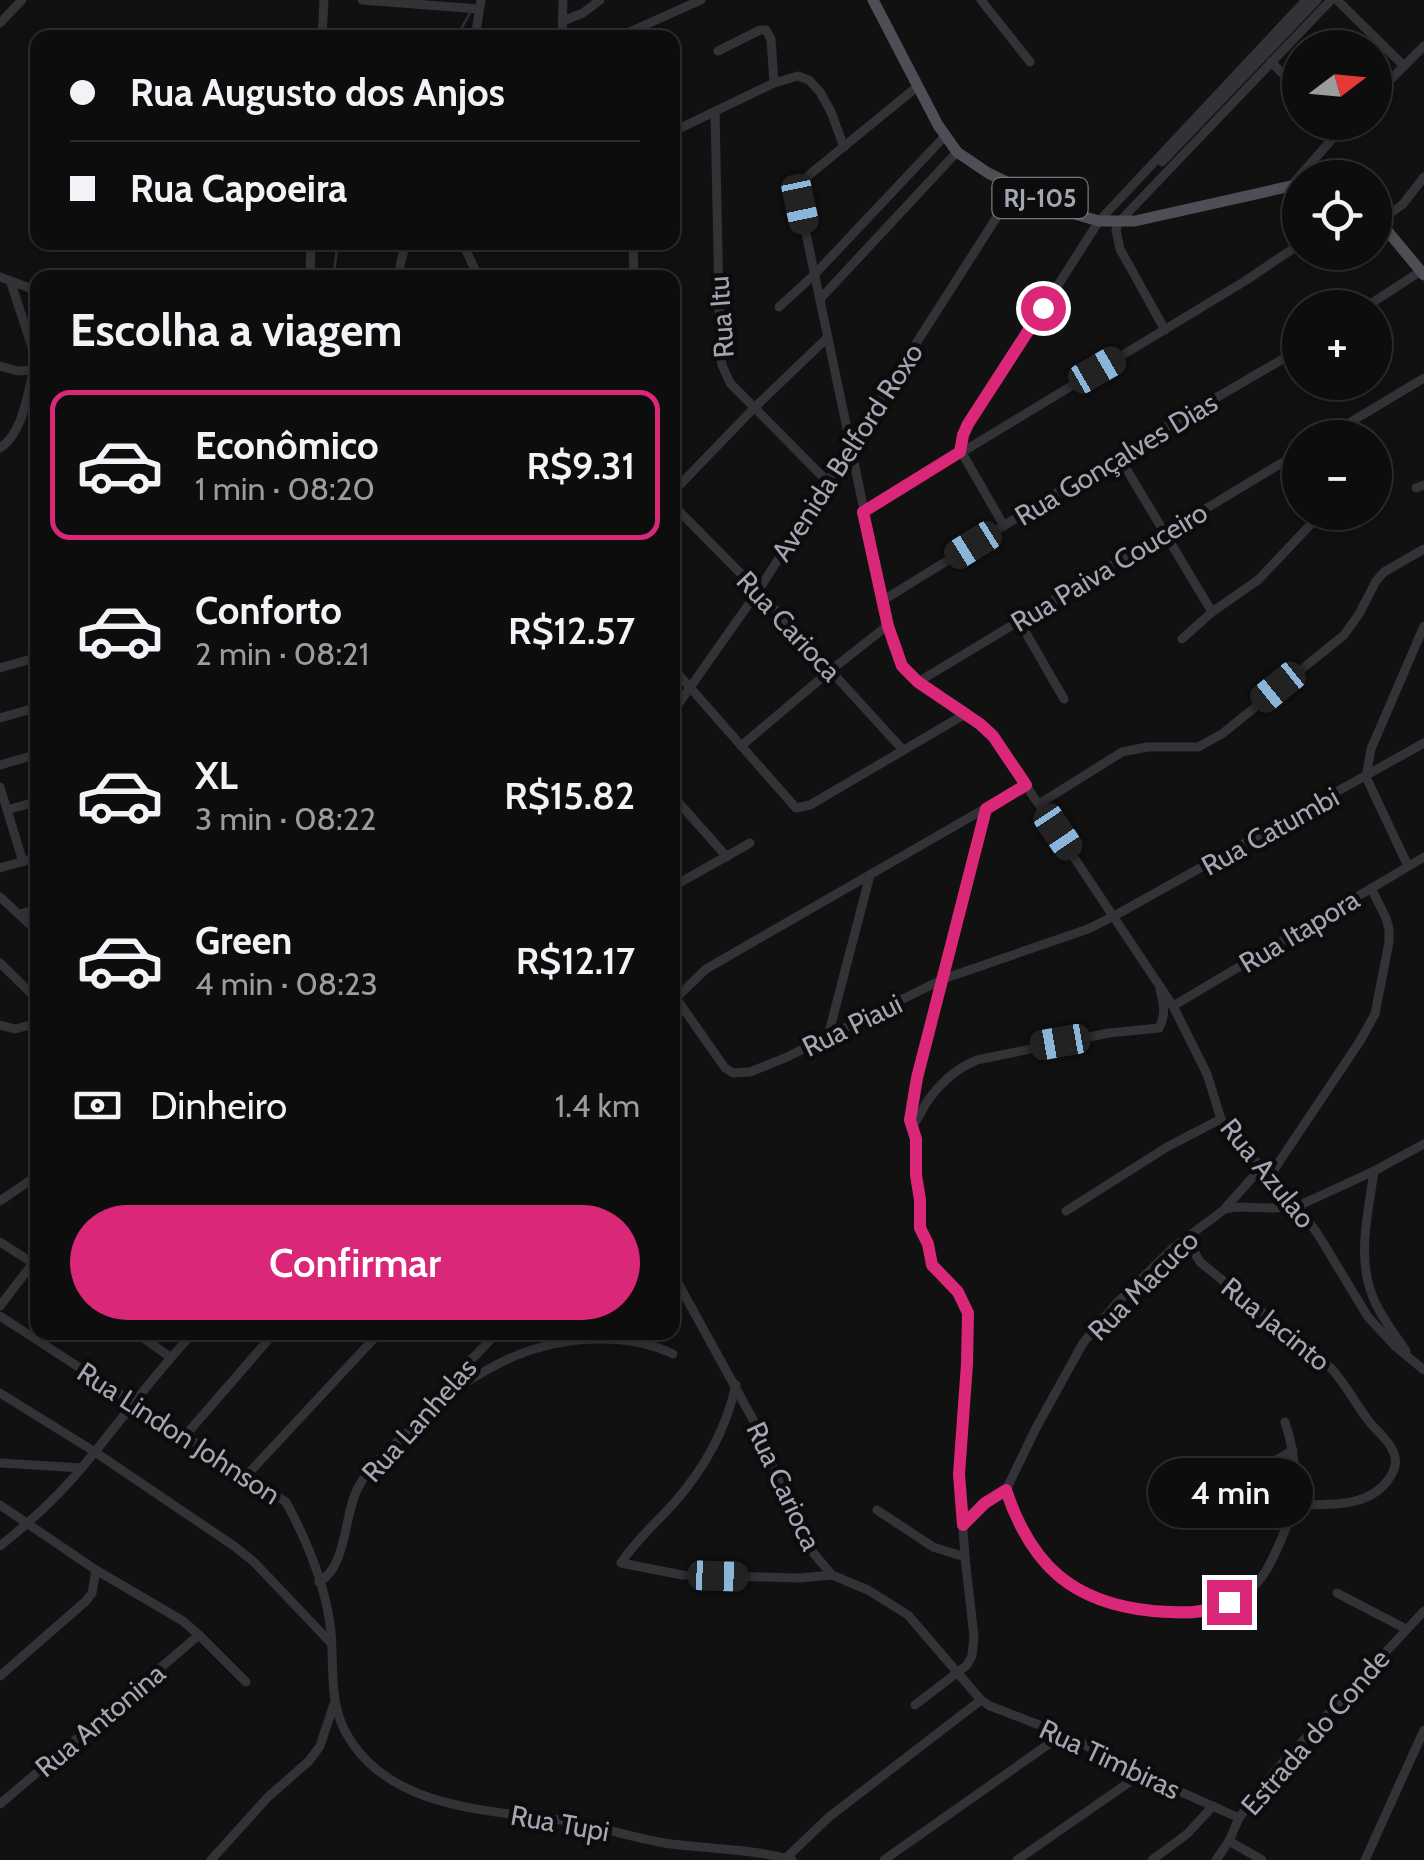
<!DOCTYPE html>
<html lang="pt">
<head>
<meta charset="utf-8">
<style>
	body { margin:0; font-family:Cabin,sans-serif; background:#1b1b1c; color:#f1f3f6; height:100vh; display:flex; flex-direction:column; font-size:38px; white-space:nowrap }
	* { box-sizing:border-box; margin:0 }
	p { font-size:32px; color:#9a9c9e }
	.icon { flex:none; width:55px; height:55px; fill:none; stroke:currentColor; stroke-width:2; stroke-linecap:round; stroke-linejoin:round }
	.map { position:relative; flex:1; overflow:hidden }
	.drawer { position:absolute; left:30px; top:270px; width:650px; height:1070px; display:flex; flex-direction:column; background:#0d0d0e; border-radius:20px; box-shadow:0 5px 15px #0003,0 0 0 2px #2d2d2e }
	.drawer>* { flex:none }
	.banner { position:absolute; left:30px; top:30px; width:650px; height:220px; border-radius:20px; box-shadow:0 5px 15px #0003,0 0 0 2px #2d2d2e; display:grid; align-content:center; height:220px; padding:0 40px; background:#0d0d0e }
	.needle { width:65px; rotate:74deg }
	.fabs { position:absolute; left:1282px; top:30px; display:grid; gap:20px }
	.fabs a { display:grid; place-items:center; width:110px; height:110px; border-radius:50%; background:#0d0d0e; box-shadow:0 5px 15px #0003,0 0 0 2px #2d2d2e; font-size:50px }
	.end { position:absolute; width:45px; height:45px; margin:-22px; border:12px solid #db2777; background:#fff; box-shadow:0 0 0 5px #fff }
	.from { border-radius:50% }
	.bubble { position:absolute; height:70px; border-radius:35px; background:#0d0d0e; box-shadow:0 5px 15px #0003,0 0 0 2px #2d2d2e; font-size:32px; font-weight:600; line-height:70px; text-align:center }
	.car { position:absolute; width:30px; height:60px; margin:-30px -15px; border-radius:12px; box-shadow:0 0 8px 2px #0007; background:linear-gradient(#222 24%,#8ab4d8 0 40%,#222 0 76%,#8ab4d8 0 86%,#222 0) }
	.banner b { display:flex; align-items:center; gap:35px; height:95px; font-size:38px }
	.banner b+b { border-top:2px solid #2d2d2e }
	.banner i { width:25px; height:25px; background:#f1f3f6 }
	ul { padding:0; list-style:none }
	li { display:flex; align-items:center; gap:30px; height:150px; margin:0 20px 15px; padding:0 20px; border:5px solid transparent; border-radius:20px }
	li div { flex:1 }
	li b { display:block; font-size:38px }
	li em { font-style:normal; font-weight:600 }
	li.current { border-color:#db2777 }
	li>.icon { width:90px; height:90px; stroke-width:1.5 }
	h2 { padding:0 40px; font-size:45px; line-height:120px }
	.pay { display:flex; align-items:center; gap:25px; height:110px; padding:0 40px; font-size:38px }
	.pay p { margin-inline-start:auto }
	.action { display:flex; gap:20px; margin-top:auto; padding:20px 40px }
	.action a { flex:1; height:115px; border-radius:60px; background:#db2777; color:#fff; font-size:40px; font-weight:600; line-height:115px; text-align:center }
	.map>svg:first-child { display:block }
</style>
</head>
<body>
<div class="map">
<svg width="1424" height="1860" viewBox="0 0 1424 1860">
	<rect width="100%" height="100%" fill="#111112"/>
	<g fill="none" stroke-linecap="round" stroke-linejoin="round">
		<g stroke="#2b323a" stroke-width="2.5">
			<path d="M456 38 470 13"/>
			<path d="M333 278 338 242"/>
		</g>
		<g stroke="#323237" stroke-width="9">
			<path d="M362 0 479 9"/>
			<path d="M981 0 1030 62"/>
			<path d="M1337 0 1404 66"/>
			<path d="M563 21 583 13 600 0"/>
			<path d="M0 23 22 0"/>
			<path d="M322 38 324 0"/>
			<path d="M475 38 481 0"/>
			<path d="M562 38 563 0"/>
			<path d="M616 38 701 0"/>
			<path d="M718 51 760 30H766L771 39 774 83"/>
			<path d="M1271 62 1300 91"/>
			<path d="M918 86 809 175 799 191 800 205 892 643 902 666 909 675 967 713 993 736 1173 1006 1207 1074 1221 1119 1228 1132 1298 1206 1319 1236 1368 1317 1395 1346 1424 1370"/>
			<path d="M1375 95 1424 46"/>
			<path d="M715 112 720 346 722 365 730 383 827 481"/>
			<path d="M672 132 774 83 798 76 809 80 820 92 831 112 844 147"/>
			<path d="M1162 162 1317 0"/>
			<path d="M1291 186 1347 122"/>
			<path d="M1380 221 1403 204 1424 177"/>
			<path d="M462 242 479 278"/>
			<path d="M633 242 634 278"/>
			<path d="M400 266 406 242"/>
			<path d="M0 277 38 291"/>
			<path d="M310 278 311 242"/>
			<path d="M11 283 38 365"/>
			<path d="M820 299 957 152"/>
			<path d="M779 307 814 275 945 136"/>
			<path d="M1364 308 1421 271"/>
			<path d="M1165 330 1120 249 1116 230 1119 222 1331 0"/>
			<path d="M0 366 18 371 34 370"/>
			<path d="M1324 438 1424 378"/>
			<path d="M0 448C23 433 27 395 34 370L38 367"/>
			<path d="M1118 455 1212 612"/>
			<path d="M1416 488 1424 485"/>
			<path d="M672 493 753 409 827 338"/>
			<path d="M672 504 758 591 903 750"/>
			<path d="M863 512 1245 281 1300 244"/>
			<path d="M1004 526 961 451 963 435 969 424 1099 221 1306 0"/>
			<path d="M882 601 1118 455 1300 349"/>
			<path d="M1019 621 1064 699"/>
			<path d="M1182 639 1212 612 1258 580 1313 522"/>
			<path d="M672 667 796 808 810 805 967 713"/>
			<path d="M0 668 38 657"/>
			<path d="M918 682 1300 452"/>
			<path d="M672 713 758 591 1016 187"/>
			<path d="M0 718 38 707"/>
			<path d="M741 746 831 670 887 626"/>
			<path d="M0 765 38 754"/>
			<path d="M0 787 23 862"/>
			<path d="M672 795 727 857"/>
			<path d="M1039 804 1122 752 1147 747H1198L1222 734 1344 635 1359 614 1376 581 1384 572 1424 549"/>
			<path d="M7 810 38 801"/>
			<path d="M1408 866 1366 777 1371 749 1424 626"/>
			<path d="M0 868 38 857"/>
			<path d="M672 887 750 843"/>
			<path d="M0 897 38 932"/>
			<path d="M19 914 38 909"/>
			<path d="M0 963 38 1000"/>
			<path d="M676 998 706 969 1026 785"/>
			<path d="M672 999 676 998 725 1068 733 1073 750 1072 785 1058 943 979 1088 929 1114 916 1424 743"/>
			<path d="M1173 1006 1424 857"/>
			<path d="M0 1025 15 1029 38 1023"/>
			<path d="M828 1036 870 875"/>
			<path d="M911 1127C918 1120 920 1114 925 1105 938 1085 955 1069 977 1060L1109 1033 1159 1028C1166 1015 1164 1004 1160 990"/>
			<path d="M1374 1171C1368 1215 1355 1262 1376 1304 1384 1321 1396 1336 1406 1351"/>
			<path d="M1269 1177 1360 1041 1375 1014 1389 942V929L1386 918 1371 888"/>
			<path d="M0 1201 38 1175"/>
			<path d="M1226 1207 1261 1168"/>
			<path d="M1066 1211 1167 1147 1221 1119"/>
			<path d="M1191 1234V1246L1200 1262 1332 1369C1346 1385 1355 1403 1368 1420 1375 1430 1388 1439 1393 1451 1398 1461 1395 1471 1388 1480 1367 1509 1326 1504 1294 1505"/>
			<path d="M0 1242 36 1265"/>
			<path d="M672 1272 756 1425 791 1512 810 1549 832 1575 868 1590 908 1615 981 1700 990 1706 1063 1734 1141 1774 1239 1818"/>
			<path d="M0 1306 33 1263"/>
			<path d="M0 1316 286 1502C306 1539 324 1582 330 1624 335 1659 328 1697 344 1729 385 1810 489 1810 567 1821 602 1827 636 1839 671 1844 711 1849 754 1849 792 1860"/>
			<path d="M135 1332 170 1357"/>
			<path d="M736 1385C726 1429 704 1469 674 1503 656 1523 636 1540 621 1563L682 1575 800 1578 832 1575"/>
			<path d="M0 1393 95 1452 234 1546 254 1562 331 1643"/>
			<path d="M445 1395C465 1383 485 1370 506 1360 555 1337 623 1330 673 1354"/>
			<path d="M184 1437 275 1332"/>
			<path d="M0 1463 82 1468"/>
			<path d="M246 1476 380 1332"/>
			<path d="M1006 1490C1017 1526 1033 1555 1062 1579 1092 1603 1154 1616 1192 1614 1211 1613 1232 1602 1248 1591 1264 1580 1273 1558 1281 1540 1299 1499 1299 1465 1285 1422"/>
			<path d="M1201 1493 1224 1491 1293 1450"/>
			<path d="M0 1505 96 1570 183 1621 199 1635 246 1682"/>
			<path d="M877 1510 933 1547 965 1557"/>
			<path d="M963 1525 985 1503 1006 1490 1036 1428 1083 1343 1117 1303 1174 1247 1225 1209 1235 1207 1275 1208 1298 1206 1374 1171 1424 1144"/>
			<path d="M0 1546C30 1522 60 1495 84 1465 121 1421 154 1374 194 1332"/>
			<path d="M319 1582C348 1566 343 1514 359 1486 375 1456 405 1437 428 1414 438 1403 445 1389 455 1377 468 1362 484 1347 498 1332"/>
			<path d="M1337 1593 1406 1629"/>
			<path d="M0 1676 86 1601 92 1593 96 1570"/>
			<path d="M915 1705 967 1665 972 1656 974 1637 965 1557 959 1474 967 1363V1313L958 1292 933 1265 927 1244 920 1228V1201L915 1175 916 1139 910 1120 917 1078 986 809"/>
			<path d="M0 1804 199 1635"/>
			<path d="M1229 1841 1262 1860"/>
			<path d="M786 1858 829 1817 981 1700"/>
			<path d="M211 1860 268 1797 309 1761 320 1746 334 1704"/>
			<path d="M884 1860 1063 1734"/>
			<path d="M1017 1860 1141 1774"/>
			<path d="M1152 1860 1187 1834 1213 1806"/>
			<path d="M1216 1860 1229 1841 1239 1818 1274 1772 1424 1611"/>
			<path d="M1365 1860 1424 1730"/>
		</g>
		<g stroke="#4e4f56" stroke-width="11">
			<path d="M873 0 938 125 957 152 988 173 1071 213 1099 221H1135L1291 186H1300"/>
			<path d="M1375 216 1424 275"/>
		</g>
	</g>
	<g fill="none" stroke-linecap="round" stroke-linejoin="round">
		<path stroke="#db2777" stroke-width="12" d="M1043 308 968 424 963 435 960 452 863 512 888 626 902 666 918 682 980 724 993 736 1026 785 986 809 917 1078 910 1120 916 1139V1175L920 1200V1228L928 1244 932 1265 958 1292 968 1313 967 1364 959 1474 963 1525 985 1503 1006 1490C1031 1565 1072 1603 1153 1611 1183 1613 1201 1615 1229 1602"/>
	</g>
	<g text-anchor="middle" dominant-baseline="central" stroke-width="9" stroke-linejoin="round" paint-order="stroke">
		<rect fill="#0c0c0d" stroke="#767880" stroke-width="2.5" x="992.5" y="178" width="95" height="40" rx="8"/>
		<g font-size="25" font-weight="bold" fill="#a3a6b2">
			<text x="1040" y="198">RJ-105</text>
		</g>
		<g font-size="28" fill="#a3a6b2" stroke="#0c0c0d">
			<text transform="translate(721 317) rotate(-94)">Rua Itu</text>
			<text transform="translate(847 452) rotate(-57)">Avenida Belford Roxo</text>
			<text transform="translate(1116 459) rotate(-31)">Rua Gonçalves Dias</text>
			<text transform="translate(1109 567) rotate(-31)">Rua Paiva Couceiro</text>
			<text transform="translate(789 626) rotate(47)">Rua Carioca</text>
			<text transform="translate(1270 831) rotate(-29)">Rua Catumbi</text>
			<text transform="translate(1299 931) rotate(-31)">Rua Itapora</text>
			<text transform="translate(852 1025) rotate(-26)">Rua Piaui</text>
			<text transform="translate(1268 1173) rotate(51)">Rua Azulao</text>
			<text transform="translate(1143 1285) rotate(-45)">Rua Macuco</text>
			<text transform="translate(1276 1324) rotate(39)">Rua Jacinto</text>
			<text transform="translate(419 1420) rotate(-48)">Rua Lanhelas</text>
			<text transform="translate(179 1433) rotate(33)">Rua Lindon Johnson</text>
			<text transform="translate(784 1486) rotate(65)">Rua Carioca</text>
			<text transform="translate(100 1720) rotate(-40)">Rua Antonina</text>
			<text transform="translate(1315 1732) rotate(-49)">Estrada do Conde</text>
			<text transform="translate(1110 1759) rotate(25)">Rua Timbiras</text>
			<text transform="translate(560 1823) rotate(10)">Rua Tupi</text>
		</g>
	</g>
</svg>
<div class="fabs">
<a><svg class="needle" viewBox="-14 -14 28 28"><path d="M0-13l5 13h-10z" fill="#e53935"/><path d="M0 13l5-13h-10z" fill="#9a9c9e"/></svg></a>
<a><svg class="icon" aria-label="locate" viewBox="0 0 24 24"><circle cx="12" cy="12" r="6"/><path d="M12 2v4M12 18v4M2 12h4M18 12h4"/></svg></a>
<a>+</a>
<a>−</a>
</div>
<i class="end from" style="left:1043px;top:308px"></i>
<i class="end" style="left:1229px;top:1602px"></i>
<div class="bubble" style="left:1148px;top:1458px;width:165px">4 min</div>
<i class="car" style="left:800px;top:204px;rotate:168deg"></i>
<i class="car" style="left:1097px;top:370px;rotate:60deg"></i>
<i class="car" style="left:973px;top:545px;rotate:238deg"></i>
<i class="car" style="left:1278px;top:687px;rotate:231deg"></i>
<i class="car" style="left:1058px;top:832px;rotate:146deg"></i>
<i class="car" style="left:1060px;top:1042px;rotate:260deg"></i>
<i class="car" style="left:718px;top:1576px;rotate:92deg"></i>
<div class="banner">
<b><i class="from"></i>Rua Augusto dos Anjos</b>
<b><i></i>Rua Capoeira</b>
</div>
<section class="drawer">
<h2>Escolha a viagem</h2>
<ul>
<li class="current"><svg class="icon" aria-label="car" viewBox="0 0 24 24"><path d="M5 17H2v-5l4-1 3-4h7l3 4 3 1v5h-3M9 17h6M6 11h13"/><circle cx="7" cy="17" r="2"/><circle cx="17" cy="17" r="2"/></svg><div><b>Econômico</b><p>1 min · 08:20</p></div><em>R$9.31</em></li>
<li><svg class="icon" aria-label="car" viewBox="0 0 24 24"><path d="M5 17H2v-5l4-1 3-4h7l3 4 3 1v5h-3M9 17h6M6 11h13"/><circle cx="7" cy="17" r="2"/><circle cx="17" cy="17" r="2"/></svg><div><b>Conforto</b><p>2 min · 08:21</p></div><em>R$12.57</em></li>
<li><svg class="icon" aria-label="car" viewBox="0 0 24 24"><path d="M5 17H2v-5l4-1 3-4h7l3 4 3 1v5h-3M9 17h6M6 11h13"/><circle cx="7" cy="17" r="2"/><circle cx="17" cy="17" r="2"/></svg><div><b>XL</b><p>3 min · 08:22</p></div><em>R$15.82</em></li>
<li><svg class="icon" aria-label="car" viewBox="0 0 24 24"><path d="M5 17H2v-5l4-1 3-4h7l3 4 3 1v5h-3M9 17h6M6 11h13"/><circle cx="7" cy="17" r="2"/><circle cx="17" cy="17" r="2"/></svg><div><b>Green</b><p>4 min · 08:23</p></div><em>R$12.17</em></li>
</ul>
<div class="pay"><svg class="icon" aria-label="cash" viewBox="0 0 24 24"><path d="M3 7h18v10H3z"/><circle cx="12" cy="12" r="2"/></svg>Dinheiro<p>1.4 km</p></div>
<div class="action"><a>Confirmar</a></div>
</section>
</div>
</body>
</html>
